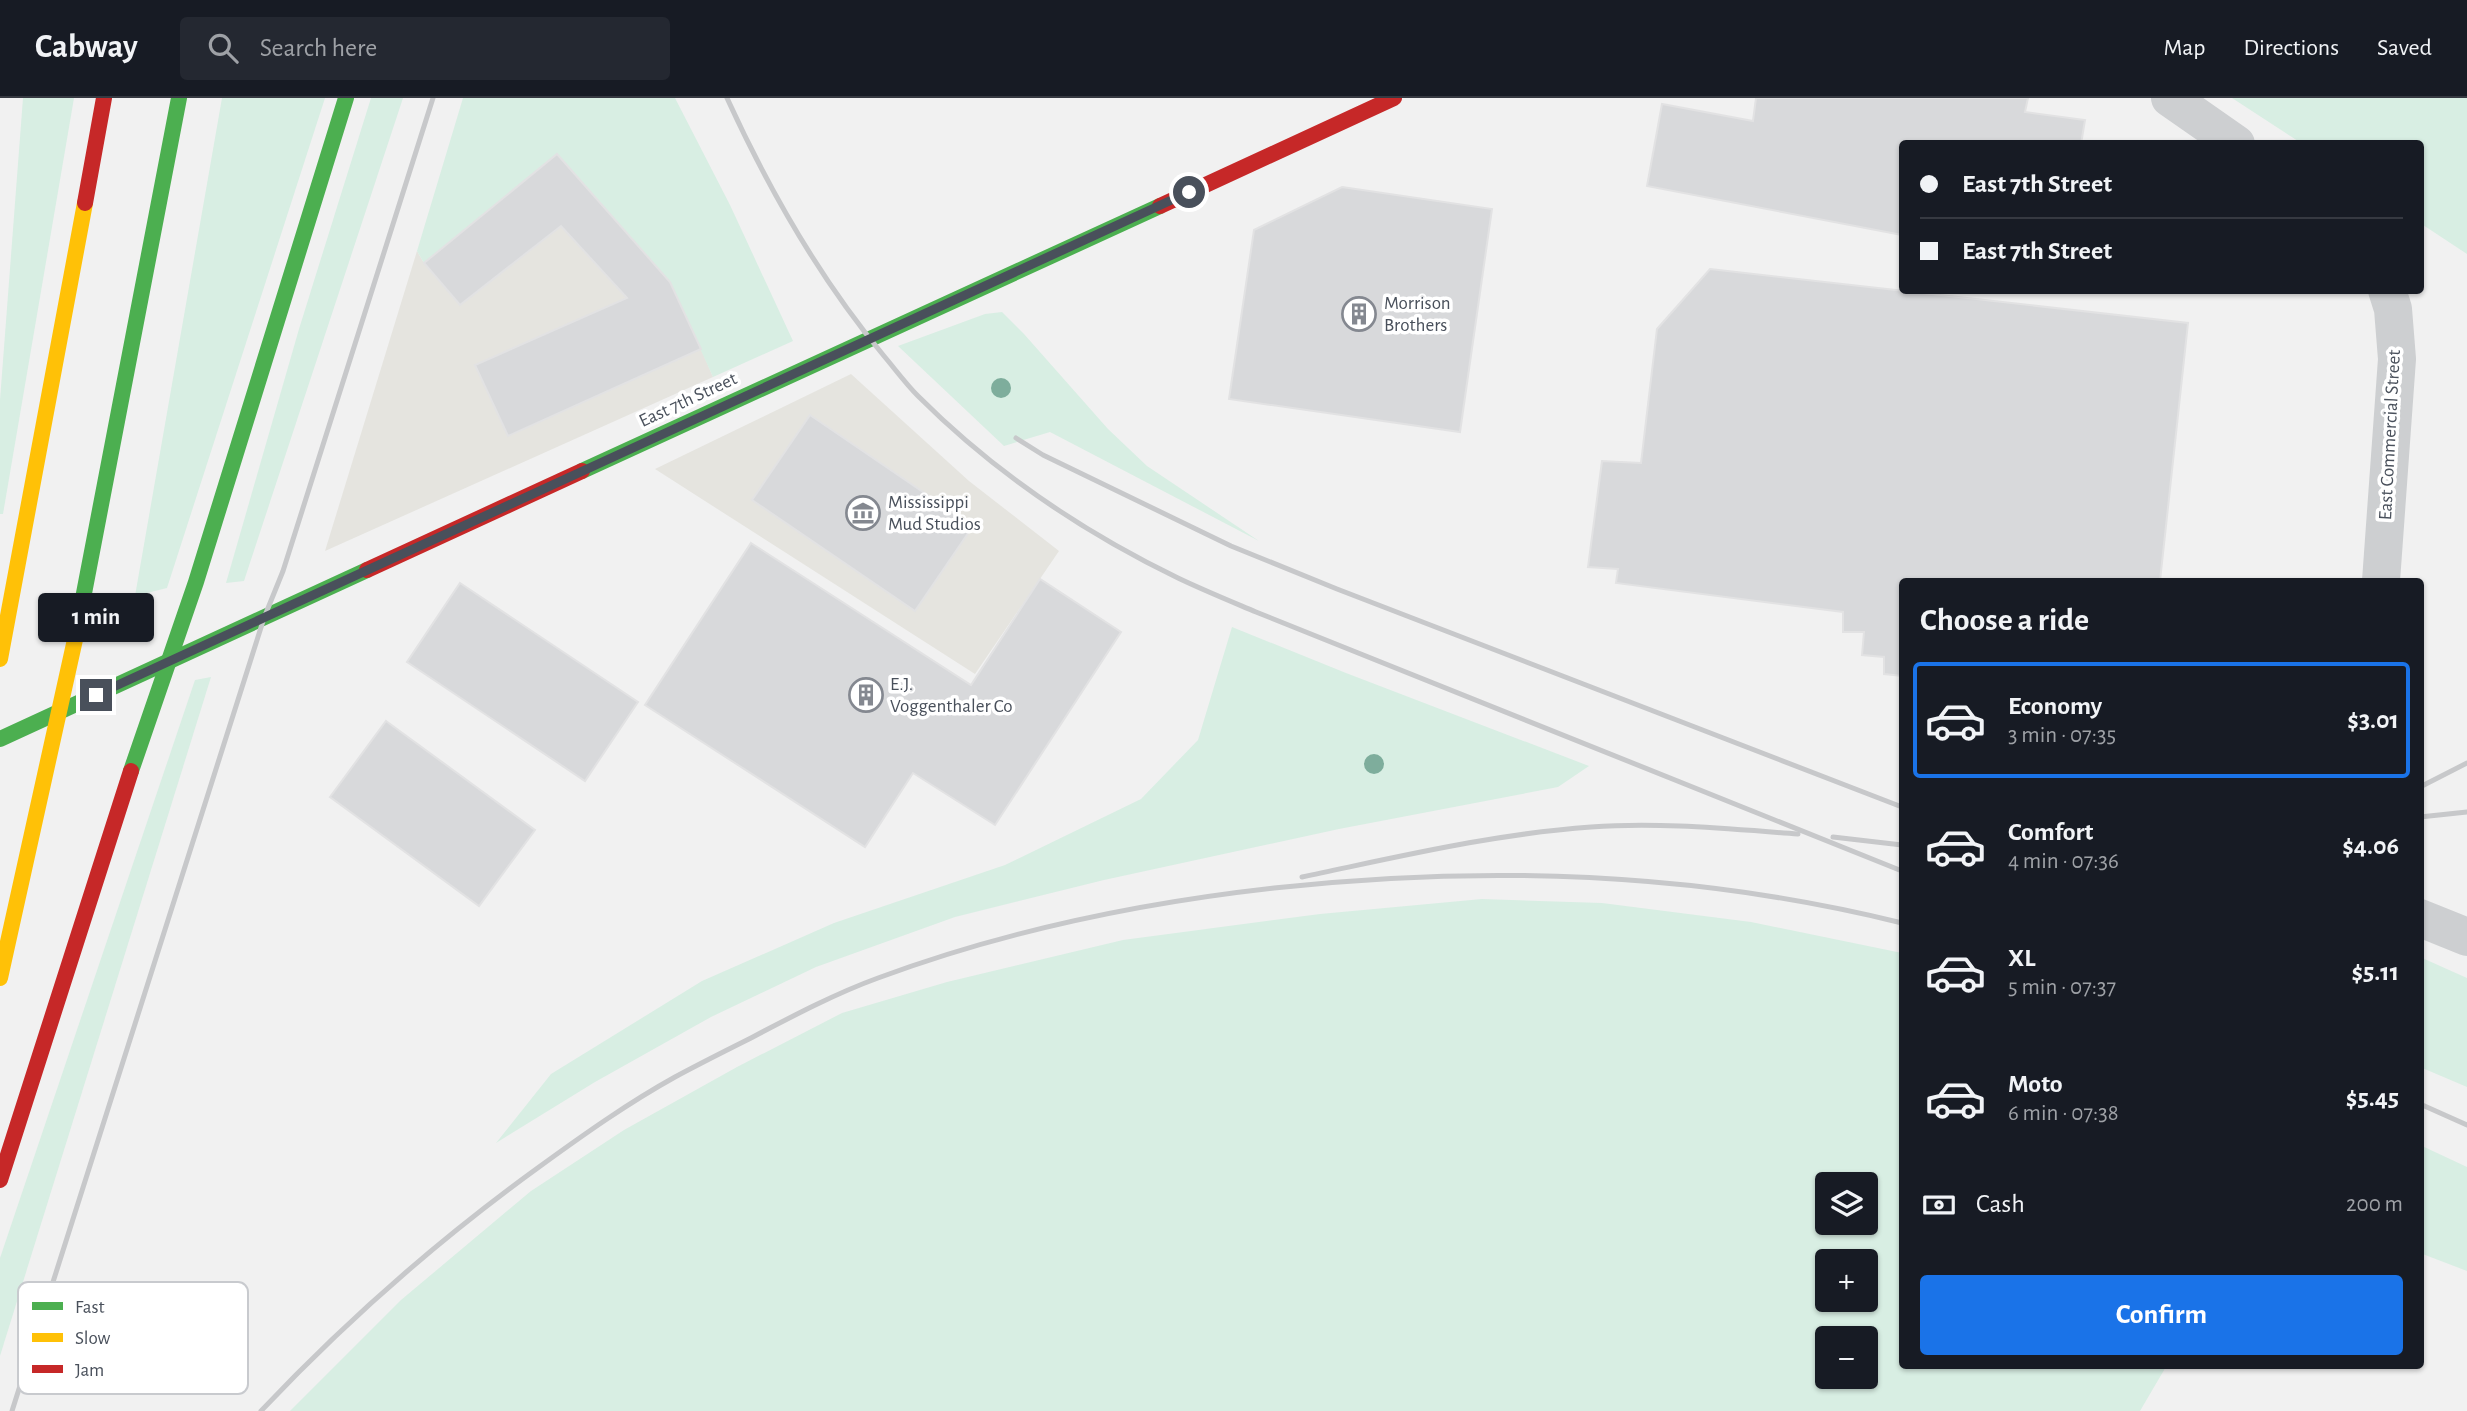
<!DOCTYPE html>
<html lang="en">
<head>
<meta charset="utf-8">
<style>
	body { margin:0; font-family:"Alegreya Sans",sans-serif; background:#242831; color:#f1f3f6; height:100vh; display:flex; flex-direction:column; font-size:26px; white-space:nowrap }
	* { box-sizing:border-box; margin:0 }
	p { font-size:23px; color:#9ea1a6 }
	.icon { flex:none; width:38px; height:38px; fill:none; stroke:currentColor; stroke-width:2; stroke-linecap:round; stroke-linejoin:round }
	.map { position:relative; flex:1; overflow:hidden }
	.sheet { position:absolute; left:1899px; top:480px; width:525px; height:791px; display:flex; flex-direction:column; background:#171b24; border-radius:7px; box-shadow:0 2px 5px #0004 }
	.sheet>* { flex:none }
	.banner { position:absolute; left:1899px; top:42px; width:525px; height:154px; border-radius:7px; box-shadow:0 2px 5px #0004; display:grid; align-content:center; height:154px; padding:0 21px; background:#171b24 }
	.fabs { position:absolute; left:1815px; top:1074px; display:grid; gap:14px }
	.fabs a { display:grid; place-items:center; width:63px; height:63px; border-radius:7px; background:#171b24; box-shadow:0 2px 5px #0004; font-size:35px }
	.end { position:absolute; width:32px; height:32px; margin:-16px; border:9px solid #49505b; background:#fff; box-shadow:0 0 0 4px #fff }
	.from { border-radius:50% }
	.bubble { position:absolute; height:49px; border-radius:7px; background:#171b24; box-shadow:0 2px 5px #0004; font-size:23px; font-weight:700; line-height:49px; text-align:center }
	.banner b { display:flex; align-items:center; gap:24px; height:66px; font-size:26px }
	.banner b+b { border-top:2px solid #363941 }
	.banner i { width:18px; height:18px; background:#f1f3f6 }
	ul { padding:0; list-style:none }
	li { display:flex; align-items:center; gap:21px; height:116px; margin:0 14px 10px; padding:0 7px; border:4px solid transparent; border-radius:7px }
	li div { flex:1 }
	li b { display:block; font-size:26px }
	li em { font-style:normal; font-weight:700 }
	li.selected { border-color:#1a73e8 }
	li>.icon { width:63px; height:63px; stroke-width:1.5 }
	h2 { padding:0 21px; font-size:32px; line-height:84px }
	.pay { display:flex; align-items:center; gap:18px; height:77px; padding:0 21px; font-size:26px }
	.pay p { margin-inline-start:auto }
	.action { display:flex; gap:14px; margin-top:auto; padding:14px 21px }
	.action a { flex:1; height:80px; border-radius:7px; background:#1a73e8; color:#fff; font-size:28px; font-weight:700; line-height:80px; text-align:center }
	header { display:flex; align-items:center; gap:42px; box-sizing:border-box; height:98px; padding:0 35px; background:#171b24; border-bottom:2px solid #363941 }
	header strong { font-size:33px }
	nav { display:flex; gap:38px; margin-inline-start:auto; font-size:24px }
	.search { width:490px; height:63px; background:#242831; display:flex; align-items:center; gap:18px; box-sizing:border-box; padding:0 24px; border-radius:7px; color:#9ea1a6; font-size:26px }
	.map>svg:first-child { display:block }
</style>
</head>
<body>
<header>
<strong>Cabway</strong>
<div class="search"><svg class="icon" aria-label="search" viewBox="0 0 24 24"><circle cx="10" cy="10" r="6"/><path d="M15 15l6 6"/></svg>Search here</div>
<nav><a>Map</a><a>Directions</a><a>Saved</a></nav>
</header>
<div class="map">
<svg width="2467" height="1313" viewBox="0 0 2467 1313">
	<rect width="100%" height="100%" fill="#f1f1f1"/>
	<g fill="#e5e4df">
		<path d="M561 128 627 200 476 267 508 338 701 251 713 279 325 453 417 153 424 165 460 207Z"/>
		<path d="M851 276 969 383 1059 453 975 576 655 371Z"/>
	</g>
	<g fill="#d8eee3" fill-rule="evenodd">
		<path d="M23 0H74L3 416H0V302Z"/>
		<path d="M222 0H325L167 490 135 498Z"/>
		<path d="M371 0H403L244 483 226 485 299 231Z"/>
		<path d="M463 0H675L730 107 793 243 713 279 670 184 557 57 424 165 417 153Z"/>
		<path d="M2232 0H2467V156L2420 125V46L2301 45Z"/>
		<path d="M1002 214 1024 236 1108 331 1147 368 1259 443 1050 334 1004 348 898 248 985 216Z"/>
		<path d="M1232 529 1346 575 1589 668 1558 689 1339 731 1104 782 955 819 816 869 711 919 595 984 496 1045 551 976 702 883 834 825 1005 767 1141 701 1198 642Z"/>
		<path d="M211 579 0 1258V1160L195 582Z"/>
		<path d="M1482 801 1602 805 1751 824 1902 855V1267H2167L2140 1313H290L401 1202 531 1093 624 1032 737 969 842 915 947 884 1123 842 1320 816ZM1827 1087H1866V1125H1827ZM1827 1164H1866V1202H1827ZM1827 1241H1866V1279H1827Z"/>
		<path d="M2420 859 2467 880V989L2420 969Z"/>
		<path d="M2420 1047 2467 1069V1173L2420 1155Z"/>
	</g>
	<g fill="#d8d9db" stroke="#e2e2e3" stroke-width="2">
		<path d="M1756 0H2028L2025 14 2085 22 2081 46H1902V137L1647 88 1662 6 1753 23Z"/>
		<path d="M557 56 670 184 701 251 508 338 475 267 627 200 561 128 460 207 424 165Z"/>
		<path d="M1342 89 1492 111 1460 334 1229 301 1254 132Z"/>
		<path d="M1710 171 2188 225 2160 483H1902V578L1884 576V559L1862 557 1864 534H1843V514L1616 485 1618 471 1588 469 1602 363 1641 365 1657 231Z"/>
		<path d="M810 317 973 428 915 513 752 402Z"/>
		<path d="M751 445 971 587 1040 481 1121 534 995 727 913 675 865 749 645 607Z"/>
		<path d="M460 485 638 604 585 683 407 564Z"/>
		<path d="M386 623 535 732 479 808 330 699Z"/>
	</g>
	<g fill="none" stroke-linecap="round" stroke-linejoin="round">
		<g stroke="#cdcfd1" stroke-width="38">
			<path d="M2170 0 2236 46"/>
			<path d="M2381 483 2397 261 2393 211 2387 192"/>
			<path d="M2420 820 2467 839"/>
		</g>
		<g stroke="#4caf50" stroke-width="16">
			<path d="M582 373 1160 108"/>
			<path d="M76 537 179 0"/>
			<path d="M0 641 367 472"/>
			<path d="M131 673 196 484 346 0"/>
		</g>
		<g stroke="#ffc107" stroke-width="16">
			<path d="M0 561 85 105"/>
			<path d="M0 880 76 537"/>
		</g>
		<g stroke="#c62828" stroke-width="16">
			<path d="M85 105 104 0"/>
			<path d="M1160 108 1394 0"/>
			<path d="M367 472 582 373"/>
			<path d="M0 1082 131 673"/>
		</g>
		<g stroke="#c7c8ca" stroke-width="5">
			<path d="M727 0C769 92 819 180 884 258 895 271 906 286 918 298 993 373 1083 434 1178 480 1203 492 1230 503 1256 514L1902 773"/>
			<path d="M1016 340 1043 357 1231 448 1337 491 1902 709"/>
			<path d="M2420 689 2467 665"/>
			<path d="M2420 719 2467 714"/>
			<path d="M1833 739 1902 747"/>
			<path d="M1302 779C1398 759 1493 736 1591 729 1660 724 1729 731 1798 736"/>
			<path d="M2420 1006 2467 1027"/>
			<path d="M12 1313 264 520 283 473 433 0"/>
			<path d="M261 1313C347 1222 438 1142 539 1069 583 1037 628 1005 675 979 699 966 723 954 747 942 789 920 834 896 878 880 1005 833 1139 805 1274 790 1484 767 1697 774 1902 825"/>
		</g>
	</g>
	<g fill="#7ead9c">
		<circle cx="1001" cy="290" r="10"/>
		<circle cx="1374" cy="666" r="10"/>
	</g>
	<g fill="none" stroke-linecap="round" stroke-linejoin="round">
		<path stroke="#49505b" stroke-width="9" d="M96 597 1189 94"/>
	</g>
	<defs>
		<g id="building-ring" transform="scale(1.75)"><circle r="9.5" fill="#fff" stroke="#848890" stroke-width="1.5"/><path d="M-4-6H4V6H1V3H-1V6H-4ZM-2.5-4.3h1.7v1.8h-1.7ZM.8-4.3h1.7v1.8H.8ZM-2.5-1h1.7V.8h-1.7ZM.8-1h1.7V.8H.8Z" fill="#848890"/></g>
		<g id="museum-ring" transform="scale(1.75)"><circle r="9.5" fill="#fff" stroke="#848890" stroke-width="1.5"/><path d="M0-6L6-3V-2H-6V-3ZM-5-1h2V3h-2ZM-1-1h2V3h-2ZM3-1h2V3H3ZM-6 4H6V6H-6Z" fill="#848890"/></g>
	</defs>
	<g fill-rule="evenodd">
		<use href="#building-ring" x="1359" y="216"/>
		<use href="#museum-ring" x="863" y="415"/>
		<use href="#building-ring" x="866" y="597"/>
	</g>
	<g text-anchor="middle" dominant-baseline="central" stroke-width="7" stroke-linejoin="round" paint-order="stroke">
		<g font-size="19" fill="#49505b" stroke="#fff" text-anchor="start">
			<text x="1384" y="205">Morrison<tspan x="1384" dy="22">Brothers</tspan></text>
			<text x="888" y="404">Mississippi<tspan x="888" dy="22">Mud Studios</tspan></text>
			<text x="890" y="586">E.J.<tspan x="890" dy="22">Voggenthaler Co</tspan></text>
		</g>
		<g font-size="19" fill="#49505b" stroke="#fff">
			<text transform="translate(688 302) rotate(-25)">East 7th Street</text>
			<text transform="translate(2390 337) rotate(-87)">East Commercial Street</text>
		</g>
	</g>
	<rect x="18" y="1184" width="230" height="112" rx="10" fill="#fff" stroke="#c8cace" stroke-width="2"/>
	<rect x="32" y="1204" width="31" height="8" fill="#4caf50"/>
	<rect x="32" y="1235" width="31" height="9" fill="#ffc107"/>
	<rect x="32" y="1267" width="31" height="8" fill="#c62828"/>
	<g font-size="19" fill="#49505b">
		<text x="75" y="1215">Fast</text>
		<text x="75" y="1246">Slow</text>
		<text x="75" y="1278">Jam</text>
	</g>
</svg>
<div class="fabs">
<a><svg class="icon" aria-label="layers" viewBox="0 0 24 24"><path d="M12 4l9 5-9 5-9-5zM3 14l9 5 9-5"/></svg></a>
<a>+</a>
<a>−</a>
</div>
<i class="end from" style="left:1189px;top:94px"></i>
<i class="end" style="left:96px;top:597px"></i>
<div class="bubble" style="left:38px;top:495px;width:116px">1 min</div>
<div class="banner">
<b><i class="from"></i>East 7th Street</b>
<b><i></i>East 7th Street</b>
</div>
<section class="sheet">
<h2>Choose a ride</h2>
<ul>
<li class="selected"><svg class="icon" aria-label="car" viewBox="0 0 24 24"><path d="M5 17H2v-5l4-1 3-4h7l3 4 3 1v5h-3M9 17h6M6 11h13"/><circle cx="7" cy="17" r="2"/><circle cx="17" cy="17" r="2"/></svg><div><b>Economy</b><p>3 min · 07:35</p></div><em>$3.01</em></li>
<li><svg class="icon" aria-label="car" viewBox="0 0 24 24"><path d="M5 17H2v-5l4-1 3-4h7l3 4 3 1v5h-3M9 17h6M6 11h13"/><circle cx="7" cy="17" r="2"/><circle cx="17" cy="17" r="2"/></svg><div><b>Comfort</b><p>4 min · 07:36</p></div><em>$4.06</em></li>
<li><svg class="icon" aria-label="car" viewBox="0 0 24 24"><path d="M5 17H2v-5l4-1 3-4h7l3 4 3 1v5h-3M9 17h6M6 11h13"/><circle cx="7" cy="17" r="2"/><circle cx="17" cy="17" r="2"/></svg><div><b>XL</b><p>5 min · 07:37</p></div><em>$5.11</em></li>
<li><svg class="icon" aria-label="car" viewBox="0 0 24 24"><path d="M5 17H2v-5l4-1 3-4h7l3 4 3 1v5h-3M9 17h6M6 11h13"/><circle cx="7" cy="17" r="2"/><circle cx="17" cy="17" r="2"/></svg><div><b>Moto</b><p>6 min · 07:38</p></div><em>$5.45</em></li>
</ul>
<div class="pay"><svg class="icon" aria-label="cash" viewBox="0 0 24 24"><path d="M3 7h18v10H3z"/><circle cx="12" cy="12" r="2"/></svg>Cash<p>200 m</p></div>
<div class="action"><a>Confirm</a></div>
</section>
</div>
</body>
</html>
